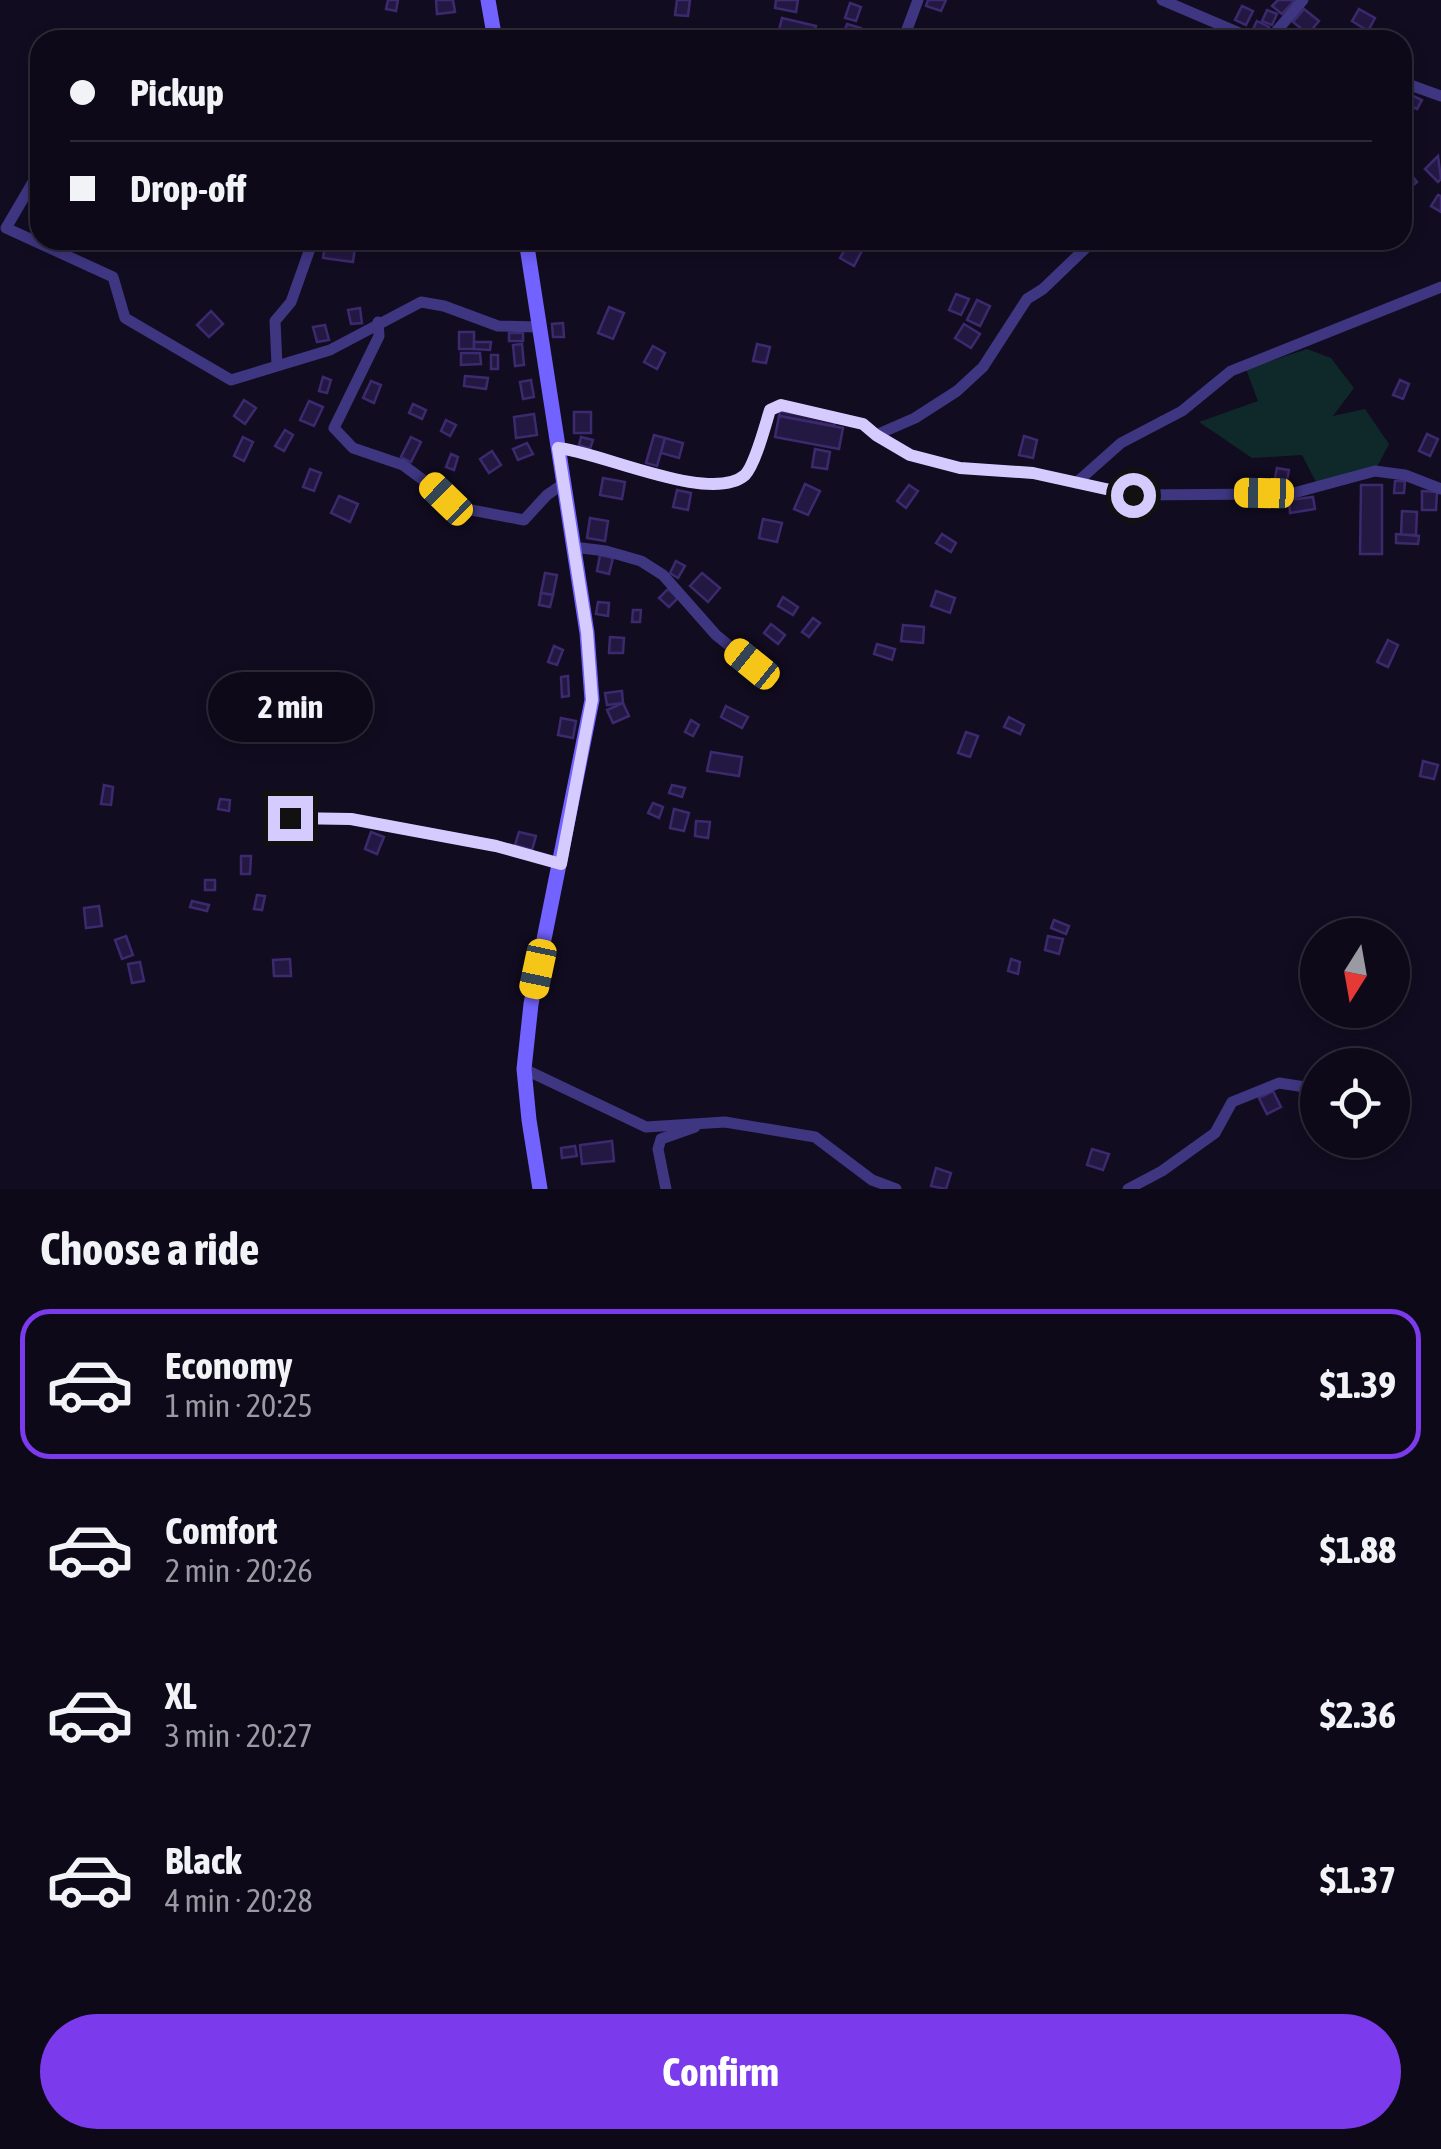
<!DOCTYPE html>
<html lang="en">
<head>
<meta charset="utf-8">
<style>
	body { margin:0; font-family:"Asap Condensed",sans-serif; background:#161221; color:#f1f3f6; height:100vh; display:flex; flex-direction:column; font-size:38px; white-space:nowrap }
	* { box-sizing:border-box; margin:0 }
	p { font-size:32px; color:#9a9aa2 }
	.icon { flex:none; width:55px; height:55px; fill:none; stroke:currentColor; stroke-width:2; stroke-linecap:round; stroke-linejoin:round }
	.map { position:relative; height:1189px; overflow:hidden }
	.details { display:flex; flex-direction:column; background:#0d0918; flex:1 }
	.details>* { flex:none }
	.hud { position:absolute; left:30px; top:30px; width:1382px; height:220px; border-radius:30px; box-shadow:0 5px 15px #0003,0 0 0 2px #2d2a37; display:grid; align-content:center; height:220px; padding:0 40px; background:#0d0918 }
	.needle { width:65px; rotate:191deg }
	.controls { position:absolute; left:1300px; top:918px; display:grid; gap:20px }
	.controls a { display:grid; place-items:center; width:110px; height:110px; border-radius:50%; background:#0d0918; box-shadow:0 5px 15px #0003,0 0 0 2px #2d2a37; font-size:50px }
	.end { position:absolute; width:45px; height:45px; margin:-22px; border:12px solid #d5cbff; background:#111; box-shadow:0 0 0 5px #111 }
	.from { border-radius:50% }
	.bubble { position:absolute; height:70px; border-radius:35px; background:#0d0918; box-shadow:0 5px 15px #0003,0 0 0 2px #2d2a37; font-size:32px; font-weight:700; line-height:70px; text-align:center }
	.car { position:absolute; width:30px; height:60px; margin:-30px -15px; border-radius:12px; box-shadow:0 0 8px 2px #0007; background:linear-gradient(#f5c518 24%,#345 0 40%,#f5c518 0 76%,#345 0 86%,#f5c518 0) }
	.hud b { display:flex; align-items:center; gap:35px; height:95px; font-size:38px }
	.hud b+b { border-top:2px solid #2d2a37 }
	.hud i { width:25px; height:25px; background:#f1f3f6 }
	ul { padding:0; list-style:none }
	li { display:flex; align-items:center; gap:30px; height:150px; margin:0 20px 15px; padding:0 20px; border:5px solid transparent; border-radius:30px }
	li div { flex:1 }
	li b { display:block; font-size:38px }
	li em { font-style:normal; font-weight:700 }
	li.on { border-color:#7c3aed }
	li>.icon { width:90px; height:90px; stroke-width:1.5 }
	h2 { padding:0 40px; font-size:45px; line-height:120px }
	.cta { display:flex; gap:20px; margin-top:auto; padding:20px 40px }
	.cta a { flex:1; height:115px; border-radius:60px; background:#7c3aed; color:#fff; font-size:40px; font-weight:700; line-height:115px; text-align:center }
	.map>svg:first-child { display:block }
</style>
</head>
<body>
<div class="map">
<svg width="1441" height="1189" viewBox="0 0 1441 1189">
	<rect width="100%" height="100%" fill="#110c20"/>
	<path fill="#0f292a" d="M1307 349 1331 358 1354 388 1333 416 1365 409 1389 444 1375 471 1318 486 1302 455 1252 458 1199 422 1258 401 1246 369Z"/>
	<g fill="#231842" stroke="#3c296e" stroke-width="2.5">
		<path d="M388 0H398L396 11 386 9Z"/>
		<path d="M436 0H453L455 12 437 14Z"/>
		<path d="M677 0H690L688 16 675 15Z"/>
		<path d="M776 0H798L796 12 775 8Z"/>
		<path d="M928 0H946L941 11 926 6Z"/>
		<path d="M1278 0H1292L1294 1 1282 14 1272 6Z"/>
		<path d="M850 3 861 7 856 21 845 18Z"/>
		<path d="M1242 6 1253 11 1246 25 1235 20Z"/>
		<path d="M1304 9 1319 21 1308 34 1293 22Z"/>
		<path d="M1359 9 1375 18 1368 31 1352 21Z"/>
		<path d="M1267 10 1277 14 1272 25 1262 21Z"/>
		<path d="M782 18 816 26 812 40 778 34Z"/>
		<path d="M1257 21 1269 27 1264 37 1252 31Z"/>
		<path d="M847 24 861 28 857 40H841Z"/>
		<path d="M329 30 332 40H318L316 34Z"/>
		<path d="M1032 31 1046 37 1045 40H1029Z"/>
		<path d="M1411 95 1422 100 1417 109 1407 104Z"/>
		<path d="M1438 156 1441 179 1438 182 1425 169Z"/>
		<path d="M1408 171 1417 182 1407 190 1402 184V175Z"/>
		<path d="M1438 195 1441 196V212L1431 206Z"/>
		<path d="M850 240 865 245 854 266 840 258Z"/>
		<path d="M325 244 355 247 353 262 323 258Z"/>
		<path d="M956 294 969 299 961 315 949 310Z"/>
		<path d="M977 300 990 306 980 326 967 320Z"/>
		<path d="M609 307 624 313 613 339 598 333Z"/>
		<path d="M360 308 362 323 351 324 348 310Z"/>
		<path d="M211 311 223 324 209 337 197 325Z"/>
		<path d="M563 323 564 337H553L552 324Z"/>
		<path d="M964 324 980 334 971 348 955 338Z"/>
		<path d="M325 325 329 340 317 342 313 327Z"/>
		<rect x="459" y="332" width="15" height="17"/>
		<rect x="509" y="333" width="14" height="8"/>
		<path d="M474 342H491L490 350 474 349Z"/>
		<path d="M522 344 524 365 515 366 513 345Z"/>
		<path d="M757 344 770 347 766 363 753 361Z"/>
		<path d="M653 346 665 353 657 369 644 362Z"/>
		<path d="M461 353H480L481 364 461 365Z"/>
		<rect x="491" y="355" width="7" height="14"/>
		<path d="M465 376 488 378 486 389 464 386Z"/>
		<path d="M323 377 331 380 327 393 319 391Z"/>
		<path d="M531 380 534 397 523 399 520 382Z"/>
		<path d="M1400 380 1409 384 1403 399 1393 395Z"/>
		<path d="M371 381 381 385 374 403 363 398Z"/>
		<path d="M244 400 256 408 245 424 234 416Z"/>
		<path d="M309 401 323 407 314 426 300 420Z"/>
		<path d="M413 404 426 410 422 419 409 413Z"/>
		<path d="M780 411 835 421 834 426 779 416Z"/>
		<rect x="574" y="412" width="17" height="21"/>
		<path d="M534 414 537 435 516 438 514 417Z"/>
		<path d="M779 416 843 428 839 449 775 437Z"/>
		<path d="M446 420 456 425 450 436 441 431Z"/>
		<path d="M285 430 293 435 284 451 275 446Z"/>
		<path d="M1427 434 1438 439 1430 456 1419 451Z"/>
		<path d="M654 435 665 438 657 466 646 463Z"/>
		<path d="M1024 436 1037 440 1033 458 1019 455Z"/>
		<path d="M243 437 253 442 244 461 234 456Z"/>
		<path d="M411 437 421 442 411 462 401 457Z"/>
		<path d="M581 437 593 440 590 449 579 445Z"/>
		<path d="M665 438 683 443 679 458 661 453Z"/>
		<path d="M527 443 533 454 518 460 513 449Z"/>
		<path d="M815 449 830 452 827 469 812 467Z"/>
		<path d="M492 451 501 465 489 473 480 459Z"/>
		<path d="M451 454 458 457 454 470 446 467Z"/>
		<path d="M1277 468 1289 470 1286 485 1274 483Z"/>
		<path d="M310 469 321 473 314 491 303 487Z"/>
		<path d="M603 478 625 482 622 499 600 495Z"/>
		<path d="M1395 481H1405L1404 493H1394Z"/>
		<path d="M805 484 820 491 808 515 794 509Z"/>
		<path d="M909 485 918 491 906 508 897 501Z"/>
		<path d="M1361 485H1382V554H1360Z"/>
		<path d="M677 490 691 493 688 510 673 507Z"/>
		<path d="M1422 491 1437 492 1436 510H1422Z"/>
		<path d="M339 496 358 504 350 522 331 513Z"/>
		<path d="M1313 497 1315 509 1290 513 1289 500Z"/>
		<path d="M1402 511 1417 512 1416 535H1401Z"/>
		<path d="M590 518 608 521 605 541 587 538Z"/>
		<path d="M763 519 782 523 777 542 759 538Z"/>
		<path d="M942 534 956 543 951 552 936 543Z"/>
		<path d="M1396 534 1419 536 1418 544 1396 543Z"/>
		<path d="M600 555 613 558 609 574 597 571Z"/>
		<path d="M676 561 685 566 678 578 670 573Z"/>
		<path d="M545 573 557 575 553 595 541 593Z"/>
		<path d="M702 573 720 588 708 602 690 586Z"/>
		<path d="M668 589 678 598 669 607 659 598Z"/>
		<path d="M936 591 955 598 950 613 931 606Z"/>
		<path d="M541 593 553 595 550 607 539 605Z"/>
		<path d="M783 597 798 607 793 615 778 606Z"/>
		<path d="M598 602 609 603 608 616 596 614Z"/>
		<path d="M633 610H641L640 622H632Z"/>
		<path d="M813 618 820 623 809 637 802 632Z"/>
		<path d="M771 624 785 635 778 644 764 633Z"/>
		<path d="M903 625 924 627 923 643 901 641Z"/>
		<path d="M610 637 624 638 623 653H609Z"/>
		<path d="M1388 640 1398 645 1388 667 1377 662Z"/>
		<path d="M877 644 895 649 892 660 874 654Z"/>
		<path d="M554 646 563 650 557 665 548 662Z"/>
		<path d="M568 676 569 696 562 697 561 677Z"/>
		<path d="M622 691 623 703 607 705 605 693Z"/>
		<path d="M623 703 629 716 613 723 607 710Z"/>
		<path d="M726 706 748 717 742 728 721 717Z"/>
		<path d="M1009 717 1024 725 1020 734 1004 727Z"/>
		<path d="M561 718 576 721 573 738 558 735Z"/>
		<path d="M691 720 699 725 693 736 685 732Z"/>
		<path d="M966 732 978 736 970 757 958 753Z"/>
		<path d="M711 752 742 757 739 776 707 771Z"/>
		<path d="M1423 761 1438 765 1434 779 1420 776Z"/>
		<path d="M104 785 113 787 111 805 101 804Z"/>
		<path d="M672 785 685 788 682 797 669 793Z"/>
		<path d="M220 799 230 800 229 811 218 809Z"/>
		<path d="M653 803 663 807 659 818 648 813Z"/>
		<path d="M674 809 689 813 684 831 670 828Z"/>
		<path d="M696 821 710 822 708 838 695 836Z"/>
		<path d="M371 832 384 837 377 854 365 849Z"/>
		<path d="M519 832 536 836 532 850 515 845Z"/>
		<path d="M241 856H251L250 874H241Z"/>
		<rect x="205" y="880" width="10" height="10"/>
		<path d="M257 895 265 896 262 910 254 909Z"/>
		<path d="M192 901 209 905 207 911 190 907Z"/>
		<path d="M99 906 102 926 86 928 84 908Z"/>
		<path d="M1054 920 1069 926 1066 934 1051 928Z"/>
		<path d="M126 936 133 955 122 959 115 940Z"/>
		<path d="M1048 936 1063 939 1059 954 1045 950Z"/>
		<path d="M290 959 291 976H274L273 960Z"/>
		<path d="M1011 959 1020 962 1018 974 1008 971Z"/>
		<path d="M140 962 144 981 132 983 128 964Z"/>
		<path d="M1273 1091 1281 1107 1267 1114 1259 1098Z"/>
		<path d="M612 1141 614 1161 582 1164 580 1145Z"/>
		<path d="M575 1146 577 1156 562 1158 561 1148Z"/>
		<path d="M1092 1149 1109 1154 1103 1170 1087 1165Z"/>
		<path d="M936 1168 951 1173 946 1189 931 1186Z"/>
	</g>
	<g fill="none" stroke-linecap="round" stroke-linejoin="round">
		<g stroke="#3e3681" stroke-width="11">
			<path d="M1162 0 1256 40"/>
			<path d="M903 40 918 0"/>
			<path d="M1269 40 1303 0"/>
			<path d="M1402 82 1441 96"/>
			<path d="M40 170 6 228 113 277 125 318 231 380 330 350 421 302 444 306 498 326 539 327"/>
			<path d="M378 322 379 336 334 428 353 448 403 465 461 508 524 520 547 495 563 484"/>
			<path d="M277 365 275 321 291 302 312 243"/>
			<path d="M876 435 915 418 957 391 983 367 1027 299 1043 289 1094 240"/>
			<path d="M558 448C598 451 711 505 745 475 755 465 765 425 770 410L781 405 863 424 876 435 911 455 960 468 1033 473 1133 495 1290 494 1375 471 1405 475 1441 489"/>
			<path d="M1076 483 1121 443 1182 411 1231 371 1441 287"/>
			<path d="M573 547 606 551 641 561 663 575 716 635 752 664"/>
			<path d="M290 818 351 819 497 846 561 864"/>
			<path d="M524 1069 646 1127 725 1122 815 1137 872 1180 896 1189"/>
			<path d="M666 1189 658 1149 661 1139 695 1127"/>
			<path d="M1128 1189 1162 1171 1215 1133 1232 1102 1279 1083 1318 1089"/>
		</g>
		<g stroke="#7262ff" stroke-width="15">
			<path d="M488 0 495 40"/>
			<path d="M526 240 587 633 592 700 531 1004 524 1069 529 1120 540 1189"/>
		</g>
	</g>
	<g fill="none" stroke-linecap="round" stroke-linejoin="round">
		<path stroke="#d5cbff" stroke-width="12" d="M290 818 351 819 496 846 561 864 592 700 587 632 558 448C598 451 711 505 745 475 755 465 765 426 770 410L781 405 863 424 876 435 910 455 960 468 1033 473 1133 495"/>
	</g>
</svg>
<div class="controls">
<a><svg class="needle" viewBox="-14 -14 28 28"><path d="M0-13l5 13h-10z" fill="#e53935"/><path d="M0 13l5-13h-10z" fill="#9a9aa2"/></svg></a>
<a><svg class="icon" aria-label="locate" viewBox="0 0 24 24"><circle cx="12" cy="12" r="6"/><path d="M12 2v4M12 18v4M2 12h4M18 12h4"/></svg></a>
</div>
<i class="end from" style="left:1133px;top:495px"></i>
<i class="end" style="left:290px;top:818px"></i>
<div class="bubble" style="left:208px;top:672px;width:165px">2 min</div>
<i class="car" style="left:1264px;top:493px;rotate:271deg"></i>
<i class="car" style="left:446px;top:499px;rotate:314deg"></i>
<i class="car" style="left:752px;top:664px;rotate:309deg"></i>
<i class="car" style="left:538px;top:969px;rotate:192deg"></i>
<div class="hud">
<b><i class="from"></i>Pickup</b>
<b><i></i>Drop-off</b>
</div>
</div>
<section class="details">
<h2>Choose a ride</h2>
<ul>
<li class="on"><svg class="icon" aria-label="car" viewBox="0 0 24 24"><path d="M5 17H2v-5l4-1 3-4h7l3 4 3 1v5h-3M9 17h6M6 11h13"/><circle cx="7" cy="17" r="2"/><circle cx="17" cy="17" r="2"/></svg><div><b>Economy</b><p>1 min · 20:25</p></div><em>$1.39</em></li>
<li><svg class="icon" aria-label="car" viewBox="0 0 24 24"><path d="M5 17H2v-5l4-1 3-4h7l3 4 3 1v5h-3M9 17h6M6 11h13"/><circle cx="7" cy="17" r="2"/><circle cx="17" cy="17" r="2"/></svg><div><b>Comfort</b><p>2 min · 20:26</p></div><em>$1.88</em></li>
<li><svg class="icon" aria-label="car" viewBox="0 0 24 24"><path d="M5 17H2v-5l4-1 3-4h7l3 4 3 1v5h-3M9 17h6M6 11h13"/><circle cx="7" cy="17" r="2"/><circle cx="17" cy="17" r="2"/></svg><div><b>XL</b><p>3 min · 20:27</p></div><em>$2.36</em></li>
<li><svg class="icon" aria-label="car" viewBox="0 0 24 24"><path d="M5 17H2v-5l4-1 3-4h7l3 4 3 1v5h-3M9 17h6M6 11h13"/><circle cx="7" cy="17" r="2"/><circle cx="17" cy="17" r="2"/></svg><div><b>Black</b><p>4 min · 20:28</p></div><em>$1.37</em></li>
</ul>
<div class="cta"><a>Confirm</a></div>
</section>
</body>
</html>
